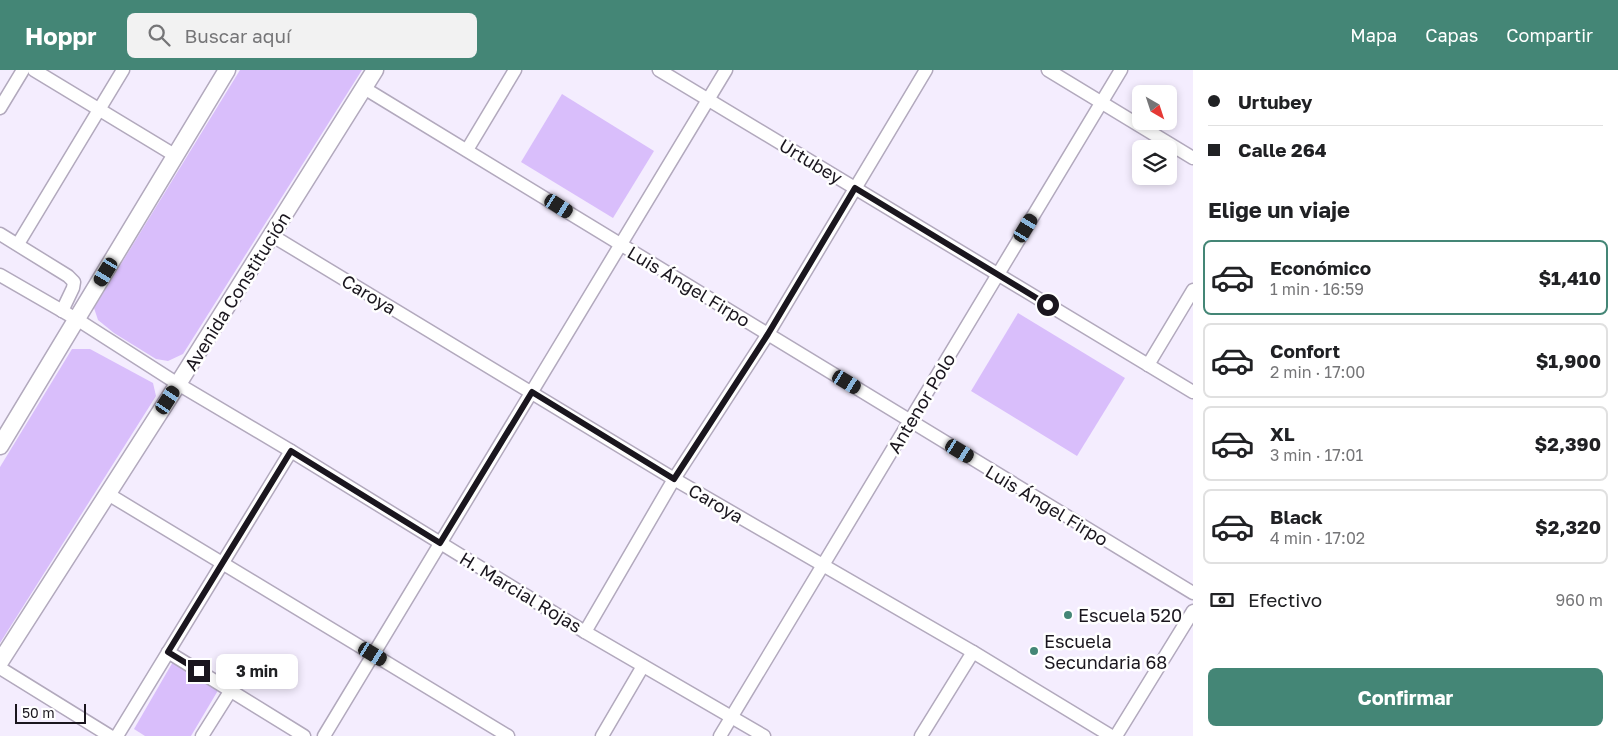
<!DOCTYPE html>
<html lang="es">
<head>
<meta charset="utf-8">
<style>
	body { margin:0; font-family:"Golos Text",sans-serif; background:#f2f2f2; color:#202124; height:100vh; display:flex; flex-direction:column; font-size:19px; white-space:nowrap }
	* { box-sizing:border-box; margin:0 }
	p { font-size:16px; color:#757577 }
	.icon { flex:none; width:28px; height:28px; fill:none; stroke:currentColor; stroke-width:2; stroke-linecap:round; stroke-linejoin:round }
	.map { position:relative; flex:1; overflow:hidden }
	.sheet { display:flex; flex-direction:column; background:#fff; width:425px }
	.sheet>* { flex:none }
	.hud { display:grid; align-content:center; height:110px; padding:0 15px; background:#fff }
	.needle { width:32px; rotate:141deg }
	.buttons { position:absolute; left:1132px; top:15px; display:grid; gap:10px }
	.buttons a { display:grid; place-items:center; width:45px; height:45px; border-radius:8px; background:#fff; box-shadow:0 2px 8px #0003; font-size:25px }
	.scale { position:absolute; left:15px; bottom:12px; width:71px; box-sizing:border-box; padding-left:5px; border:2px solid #1a161e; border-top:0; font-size:14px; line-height:18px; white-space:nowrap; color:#1a161e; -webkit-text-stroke:4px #fff; paint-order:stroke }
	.end { position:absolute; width:22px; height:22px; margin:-11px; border:6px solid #1a161e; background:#fff; box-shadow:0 0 0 2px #fff }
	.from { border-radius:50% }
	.bubble { position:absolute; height:35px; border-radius:8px; background:#fff; box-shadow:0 2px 8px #0003; font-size:16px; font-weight:700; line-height:35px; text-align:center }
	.car { position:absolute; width:15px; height:30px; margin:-15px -8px; border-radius:6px; box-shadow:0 0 4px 1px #0007; background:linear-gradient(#222 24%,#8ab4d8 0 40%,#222 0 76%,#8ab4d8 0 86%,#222 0) }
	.hud b { display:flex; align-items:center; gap:18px; height:48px; font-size:19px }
	.hud b+b { border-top:1px solid #e0e0e0 }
	.hud i { width:12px; height:12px; background:#202124 }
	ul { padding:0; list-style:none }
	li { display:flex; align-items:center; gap:15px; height:75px; margin:0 10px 8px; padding:0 5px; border:2px solid #e0e0e0; border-radius:8px }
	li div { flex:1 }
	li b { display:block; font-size:19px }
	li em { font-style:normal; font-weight:700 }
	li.active { border-color:#448676 }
	li>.icon { width:45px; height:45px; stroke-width:1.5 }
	h2 { padding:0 15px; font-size:22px; line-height:60px }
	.pay { display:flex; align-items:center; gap:12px; height:55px; padding:0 15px; font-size:19px }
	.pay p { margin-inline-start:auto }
	.action { display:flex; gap:10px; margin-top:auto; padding:10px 15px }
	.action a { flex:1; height:58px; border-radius:8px; background:#448676; color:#fff; font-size:20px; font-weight:700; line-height:58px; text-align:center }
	header { display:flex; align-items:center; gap:30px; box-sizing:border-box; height:70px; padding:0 25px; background:#448676; color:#fff }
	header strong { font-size:24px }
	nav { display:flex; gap:28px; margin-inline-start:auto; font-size:18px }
	.search { width:350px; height:45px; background:#f2f2f2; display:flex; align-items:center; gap:12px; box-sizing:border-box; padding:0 18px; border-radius:8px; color:#757577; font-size:19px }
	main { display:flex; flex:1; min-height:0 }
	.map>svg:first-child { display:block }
</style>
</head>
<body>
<header>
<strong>Hoppr</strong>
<div class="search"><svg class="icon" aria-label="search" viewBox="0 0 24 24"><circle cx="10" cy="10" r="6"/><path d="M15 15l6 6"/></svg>Buscar aquí</div>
<nav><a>Mapa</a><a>Capas</a><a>Compartir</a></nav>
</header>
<main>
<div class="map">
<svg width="1193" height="666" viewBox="0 0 1193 666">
	<rect width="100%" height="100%" fill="#f4edfe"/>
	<g fill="#d9befb">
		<path d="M240 0H362L183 284 168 291 156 289 114 263 98 250 94 238Z"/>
		<path d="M562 24 654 81 613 148 521 92Z"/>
		<path d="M1018 243 1125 308 1077 386 971 321Z"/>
		<path d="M72 279H90L153 313 156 326 0 573V397Z"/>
		<path d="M174 590 220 617 191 666H145L134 659Z"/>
	</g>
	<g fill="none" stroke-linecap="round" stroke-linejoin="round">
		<g stroke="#b2a9bd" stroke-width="15">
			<g id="minor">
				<path d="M34 0 176 86"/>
				<path d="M659 0 1193 322"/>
				<path d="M1048 0 1193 88"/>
				<path d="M364 18 1193 523"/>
				<path d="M0 38 23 0"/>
				<path d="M467 80 515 0"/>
				<path d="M0 164 68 206 74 212 73 218 62 241"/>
				<path d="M271 165 674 409 973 582 1111 666"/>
				<path d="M18 174 123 0"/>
				<path d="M0 205 78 250 178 314 291 381 585 562 764 666"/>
				<path d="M1148 295 1193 220"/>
				<path d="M108 424 508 666"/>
				<path d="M585 562 674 409 768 264 926 0"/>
				<path d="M168 582 304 666"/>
				<path d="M0 598 110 666"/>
				<path d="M117 666 291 381"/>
				<path d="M202 666 231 620"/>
				<path d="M324 666 726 0"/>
				<path d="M602 666 643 596"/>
				<path d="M720 666 1121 0"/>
				<path d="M921 666 973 582"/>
				<path d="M1116 666 1193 541"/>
			</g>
		</g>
		<g stroke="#b2a9bd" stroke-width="19">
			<g id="major">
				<path d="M0 376 227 0"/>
				<path d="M0 592 178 314 375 0"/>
			</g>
		</g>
		<use href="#minor" stroke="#fff" stroke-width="12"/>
		<use href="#major" stroke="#fff" stroke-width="16"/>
	</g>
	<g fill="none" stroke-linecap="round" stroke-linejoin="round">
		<path stroke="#1a161e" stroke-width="6" d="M199 601 168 582 291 381 440 473 532 322 674 409 768 264 855 118 1048 235"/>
	</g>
	<g fill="#448676" stroke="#fff" stroke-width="2">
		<circle cx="1068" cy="545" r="5"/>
		<circle cx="1034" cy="581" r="5"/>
	</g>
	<g text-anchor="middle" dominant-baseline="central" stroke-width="5" stroke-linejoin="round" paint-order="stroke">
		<g font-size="18" fill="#1a161e" stroke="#fff">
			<text transform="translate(811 91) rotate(31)">Urtubey</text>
			<text transform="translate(689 216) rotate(31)">Luis Ángel Firpo</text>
			<text transform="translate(237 221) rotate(-58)">Avenida Constitución</text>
			<text transform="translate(369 224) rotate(31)">Caroya</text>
			<text transform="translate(921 333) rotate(-59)">Antenor Polo</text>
			<text transform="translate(716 433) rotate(30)">Caroya</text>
			<text transform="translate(1047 435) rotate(31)">Luis Ángel Firpo</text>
			<text transform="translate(521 522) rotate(31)">H. Marcial Rojas</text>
		</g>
		<g font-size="18" fill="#1a161e" stroke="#fff" text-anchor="start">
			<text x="1078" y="545">Escuela 520</text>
			<text x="1044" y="571">Escuela<tspan x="1044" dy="21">Secundaria 68</tspan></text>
		</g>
	</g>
</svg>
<div class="buttons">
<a><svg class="needle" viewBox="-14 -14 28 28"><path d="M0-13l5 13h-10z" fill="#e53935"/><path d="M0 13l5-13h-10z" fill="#757577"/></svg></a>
<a><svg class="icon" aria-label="layers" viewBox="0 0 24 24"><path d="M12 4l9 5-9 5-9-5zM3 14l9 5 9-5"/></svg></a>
</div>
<div class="scale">50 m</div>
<i class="end from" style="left:1048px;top:235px"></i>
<i class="end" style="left:199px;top:601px"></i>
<div class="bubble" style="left:216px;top:584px;width:82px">3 min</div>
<i class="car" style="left:559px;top:136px;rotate:122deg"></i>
<i class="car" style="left:1026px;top:158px;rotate:31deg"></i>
<i class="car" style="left:106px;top:202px;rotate:211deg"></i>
<i class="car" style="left:847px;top:312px;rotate:121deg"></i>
<i class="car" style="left:168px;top:330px;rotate:33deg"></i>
<i class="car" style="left:960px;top:381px;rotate:121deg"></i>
<i class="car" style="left:373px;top:584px;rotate:121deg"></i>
</div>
<section class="sheet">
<div class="hud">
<b><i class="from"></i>Urtubey</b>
<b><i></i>Calle 264</b>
</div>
<h2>Elige un viaje</h2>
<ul>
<li class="active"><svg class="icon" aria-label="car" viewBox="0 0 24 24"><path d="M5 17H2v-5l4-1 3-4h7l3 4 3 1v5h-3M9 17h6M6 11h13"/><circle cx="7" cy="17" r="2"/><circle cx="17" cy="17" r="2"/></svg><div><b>Económico</b><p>1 min · 16:59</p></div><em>$1,410</em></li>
<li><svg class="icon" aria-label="car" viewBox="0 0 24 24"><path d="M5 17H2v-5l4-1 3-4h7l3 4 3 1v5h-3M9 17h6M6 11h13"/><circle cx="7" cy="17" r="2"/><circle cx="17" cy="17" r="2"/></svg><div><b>Confort</b><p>2 min · 17:00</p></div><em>$1,900</em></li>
<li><svg class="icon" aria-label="car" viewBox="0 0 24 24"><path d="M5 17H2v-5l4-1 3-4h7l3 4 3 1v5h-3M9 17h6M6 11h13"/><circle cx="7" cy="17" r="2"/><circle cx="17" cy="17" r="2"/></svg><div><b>XL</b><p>3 min · 17:01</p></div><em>$2,390</em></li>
<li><svg class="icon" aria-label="car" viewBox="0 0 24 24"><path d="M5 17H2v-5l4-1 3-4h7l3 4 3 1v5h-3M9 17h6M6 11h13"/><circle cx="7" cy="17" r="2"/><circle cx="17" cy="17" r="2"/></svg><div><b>Black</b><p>4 min · 17:02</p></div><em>$2,320</em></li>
</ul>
<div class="pay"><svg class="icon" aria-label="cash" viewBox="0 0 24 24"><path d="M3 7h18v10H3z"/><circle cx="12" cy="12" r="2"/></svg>Efectivo<p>960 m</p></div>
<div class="action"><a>Confirmar</a></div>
</section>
</main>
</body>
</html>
